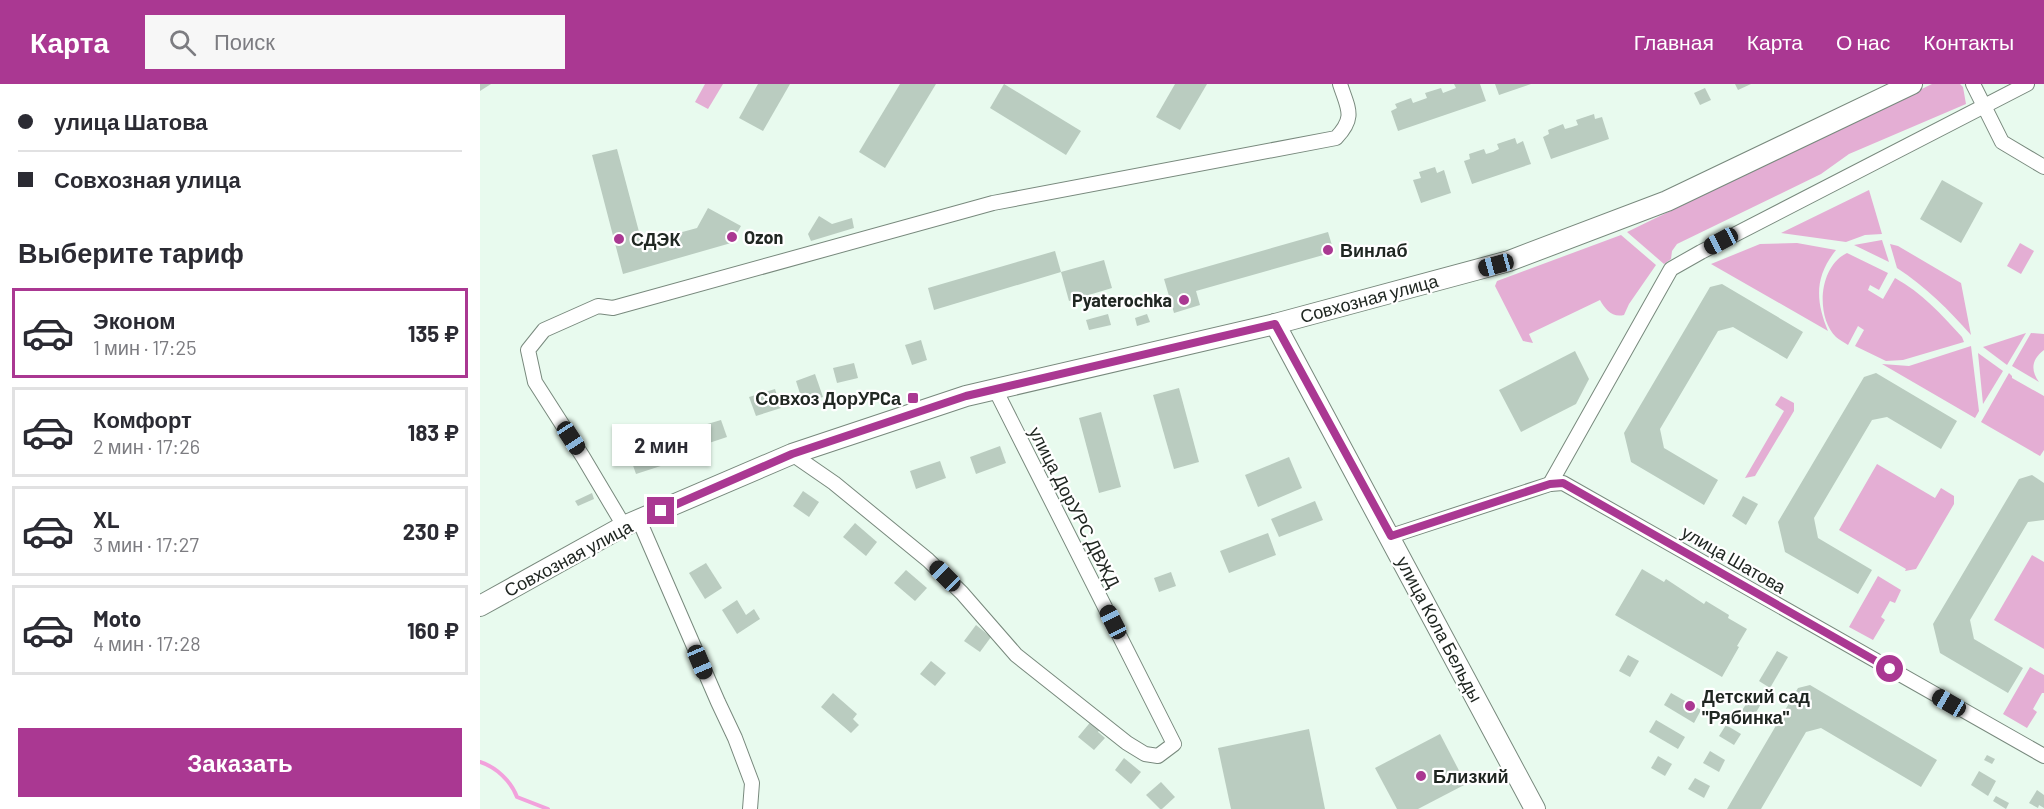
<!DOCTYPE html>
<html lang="ru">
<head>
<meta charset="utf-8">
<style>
	body { margin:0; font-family:Barlow,sans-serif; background:#f7f7f7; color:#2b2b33; height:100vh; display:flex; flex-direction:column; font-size:22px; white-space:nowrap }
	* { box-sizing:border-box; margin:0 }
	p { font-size:20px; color:#7c7c81 }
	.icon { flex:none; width:33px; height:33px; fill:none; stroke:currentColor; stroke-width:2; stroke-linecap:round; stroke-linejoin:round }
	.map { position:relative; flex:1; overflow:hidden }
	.side { display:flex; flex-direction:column; background:#fff; width:480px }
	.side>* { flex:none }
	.banner { display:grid; align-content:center; height:132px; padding:0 18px; background:#fff }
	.end { position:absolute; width:27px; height:27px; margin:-14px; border:8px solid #aa3892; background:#fff; box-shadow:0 0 0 3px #fff }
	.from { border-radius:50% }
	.bubble { position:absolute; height:42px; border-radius:0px; background:#fff; box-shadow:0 2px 4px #0004; font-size:20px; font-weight:700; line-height:42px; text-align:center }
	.car { position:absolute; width:18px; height:36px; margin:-18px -9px; border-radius:8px; box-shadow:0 0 4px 2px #0007; background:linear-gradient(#222 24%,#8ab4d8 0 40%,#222 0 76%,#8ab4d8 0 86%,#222 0) }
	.banner b { display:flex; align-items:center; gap:21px; height:57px; font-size:22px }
	.banner b+b { border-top:2px solid #e1e1e2 }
	.banner i { width:15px; height:15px; background:#2b2b33 }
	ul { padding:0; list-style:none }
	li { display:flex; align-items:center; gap:18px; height:90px; margin:0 12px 9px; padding:0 6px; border:3px solid #e1e1e2; border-radius:0px }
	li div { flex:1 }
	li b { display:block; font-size:22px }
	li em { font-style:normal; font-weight:700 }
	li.on { border-color:#aa3892 }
	li>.icon { width:54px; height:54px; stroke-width:1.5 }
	h2 { padding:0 18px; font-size:27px; line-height:72px }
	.button { display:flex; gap:12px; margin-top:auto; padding:12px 18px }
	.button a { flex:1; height:69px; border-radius:0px; background:#aa3892; color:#fff; font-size:24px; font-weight:700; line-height:69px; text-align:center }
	header { display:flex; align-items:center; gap:36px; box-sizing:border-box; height:84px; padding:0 30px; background:#aa3892; color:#fff }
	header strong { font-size:28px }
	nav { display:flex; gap:33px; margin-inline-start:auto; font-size:21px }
	.search { width:420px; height:54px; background:#f7f7f7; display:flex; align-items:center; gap:15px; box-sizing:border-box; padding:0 21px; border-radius:0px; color:#7c7c81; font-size:22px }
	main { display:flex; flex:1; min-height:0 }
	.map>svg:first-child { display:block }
</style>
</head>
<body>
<header>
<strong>Карта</strong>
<div class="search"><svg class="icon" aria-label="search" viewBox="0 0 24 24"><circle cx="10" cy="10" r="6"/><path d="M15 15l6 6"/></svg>Поиск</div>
<nav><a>Главная</a><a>Карта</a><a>О нас</a><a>Контакты</a></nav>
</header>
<main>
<section class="side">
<div class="banner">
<b><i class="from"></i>улица Шатова</b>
<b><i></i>Совхозная улица</b>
</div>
<h2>Выберите тариф</h2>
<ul>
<li class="on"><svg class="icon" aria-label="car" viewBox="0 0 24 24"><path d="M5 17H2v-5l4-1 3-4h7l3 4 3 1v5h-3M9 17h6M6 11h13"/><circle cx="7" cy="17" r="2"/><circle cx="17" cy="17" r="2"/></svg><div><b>Эконом</b><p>1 мин · 17:25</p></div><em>135 ₽</em></li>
<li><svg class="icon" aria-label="car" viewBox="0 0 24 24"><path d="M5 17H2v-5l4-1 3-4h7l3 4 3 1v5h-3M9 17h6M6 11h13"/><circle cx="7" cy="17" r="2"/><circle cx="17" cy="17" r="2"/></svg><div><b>Комфорт</b><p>2 мин · 17:26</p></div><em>183 ₽</em></li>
<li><svg class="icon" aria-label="car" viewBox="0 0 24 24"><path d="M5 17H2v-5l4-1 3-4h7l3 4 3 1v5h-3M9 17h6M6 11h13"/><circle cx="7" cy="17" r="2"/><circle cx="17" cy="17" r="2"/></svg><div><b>XL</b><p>3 мин · 17:27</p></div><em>230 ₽</em></li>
<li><svg class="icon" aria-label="car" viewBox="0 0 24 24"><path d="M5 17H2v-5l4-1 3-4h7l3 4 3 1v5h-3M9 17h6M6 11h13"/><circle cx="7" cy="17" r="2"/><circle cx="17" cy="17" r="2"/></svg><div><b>Moto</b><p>4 мин · 17:28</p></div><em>160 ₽</em></li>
</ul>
<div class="button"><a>Заказать</a></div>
</section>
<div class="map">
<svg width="1564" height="725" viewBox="0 0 1564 725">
	<rect width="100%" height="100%" fill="#e8faee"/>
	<g fill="#e4aed4">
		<path d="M225 0H243L228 25 215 18Z"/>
		<path d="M1452 0H1480L1483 3 1486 20 1369 70 1341 90 1197 160 1192 167 1191 175 1184 180 1147 148Z"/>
		<path d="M1389 106 1402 150 1385 151 1366 158 1301 149Z"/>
		<path d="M1141 151 1176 181 1149 220 1144 231C1132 234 1125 225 1120 216L1049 250 1053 259 1043 257 1015 202 1017 197Z"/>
		<path d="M1402 156 1409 178 1374 161Z"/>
		<path d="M1317 159 1356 166C1335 192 1335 216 1348 247L1231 180 1280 160Z"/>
		<path d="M1540 159 1554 167 1541 190 1527 182Z"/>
		<path d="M1410 160 1418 162 1481 199 1491 251C1469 226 1446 203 1417 184Z"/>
		<path d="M1367 169 1408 189 1399 206 1390 201 1388 206 1403 215 1415 194C1441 208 1462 231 1482 253L1484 258 1423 276 1406 277 1375 262 1384 246 1378 242 1368 261C1364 258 1359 256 1356 253 1335 232 1339 182 1367 169Z"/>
		<path d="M1546 249 1527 281 1503 263Z"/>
		<path d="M1551 249 1564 250V266C1552 275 1550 286 1559 298L1532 282Z"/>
		<path d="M1491 262 1499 327 1495 334 1402 280 1429 282Z"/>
		<path d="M1498 269 1523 287 1503 320Z"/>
		<path d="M1529 289 1532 292V294L1564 312V366L1560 372 1501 338Z"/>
		<path d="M1301 312 1314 319V327L1275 392 1265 394 1304 327 1295 321Z"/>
		<path d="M1397 380 1455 414 1461 404 1474 412V420L1436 485 1425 487 1426 485 1359 446Z"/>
		<path d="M1552 471 1564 478V565L1514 536Z"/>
		<path d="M1398 492 1421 506 1415 519 1410 517 1401 533 1405 536 1393 556 1369 543Z"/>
		<path d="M1550 583 1564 591V609H1562L1553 625 1557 628 1547 644 1523 630Z"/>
	</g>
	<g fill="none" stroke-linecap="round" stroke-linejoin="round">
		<path stroke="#f2a1dc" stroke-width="4" d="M0 678C16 683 31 697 37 713L68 725"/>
	</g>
	<g fill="#baccc0">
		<path d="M0 0H11L0 7Z"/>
		<path d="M278 0H310L283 47 259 34Z"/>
		<path d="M420 0H456L405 84 379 68Z"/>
		<path d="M524 0 601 47 586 71 510 24Z"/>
		<path d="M695 0H727L700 46 676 33Z"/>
		<path d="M974 0H1000L1006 17 918 47 911 27 917 24 915 20 931 14 933 19 947 14 945 9 961 4 963 9 976 4Z"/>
		<path d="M1015 0H1051L1019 11Z"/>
		<path d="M1255 0H1271L1258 6Z"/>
		<path d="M1225 4 1231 16 1220 21 1214 9Z"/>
		<path d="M1114 30 1115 35 1122 33 1129 55 1071 75 1063 53 1069 50 1068 46 1083 40 1085 45 1092 43 1098 41 1096 36Z"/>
		<path d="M1035 54 1037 60 1043 57 1051 80 992 100 984 77 990 75 989 70 1004 65 1006 70 1013 68 1019 65 1017 60Z"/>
		<path d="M137 65 162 159 217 144 228 124 261 142 251 159 143 190 112 71Z"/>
		<path d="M955 83 957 89 964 86 971 109 941 119 933 96 941 94 939 88Z"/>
		<path d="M1462 96 1503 119 1481 159 1440 135Z"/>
		<path d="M339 132 352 140 372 134 374 144 331 157 328 150Z"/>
		<path d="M848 148 854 168 716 207 720 221 694 229 684 195Z"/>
		<path d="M575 167 581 188 454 226 448 204Z"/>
		<path d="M624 176 632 204 589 217 581 188Z"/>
		<path d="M1242 200 1323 248 1307 275 1253 243 1238 247 1180 345 1184 364 1238 396 1224 421 1151 378 1144 349 1230 203Z"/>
		<path d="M628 230 631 241 609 246 606 236Z"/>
		<path d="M667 230 670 238 657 242 655 234Z"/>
		<path d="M441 256 447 276 432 281 425 261Z"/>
		<path d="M1095 267 1109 295 1096 320 1041 348 1019 306Z"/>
		<path d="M374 279 378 294 357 299 353 284Z"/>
		<path d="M1396 289 1477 337 1461 365 1407 333 1392 336 1334 434 1338 454 1392 486 1378 510 1305 468 1298 438 1384 293Z"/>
		<path d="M335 290 343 313 323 319 316 297Z"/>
		<path d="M699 304 719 378 694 385 673 311Z"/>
		<path d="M295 305 301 324 276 332 269 313Z"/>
		<path d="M621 328 641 403 619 409 599 334Z"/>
		<path d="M241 336 247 353 229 359 224 341Z"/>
		<path d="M183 358 190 379 156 390 149 370 163 365 164 369 171 366 170 362Z"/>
		<path d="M520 362 526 379 496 390 490 373Z"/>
		<path d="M809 373 822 404 778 423 765 391Z"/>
		<path d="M460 377 466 394 436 405 430 387Z"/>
		<path d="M1552 391 1564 399V436L1548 438 1490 536 1494 555 1543 584 1528 609 1460 569 1453 540 1539 395Z"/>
		<path d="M323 407 339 418 329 433 313 422Z"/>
		<path d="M112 409 114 415 98 422 95 417Z"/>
		<path d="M1263 412 1278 420 1266 441 1252 432Z"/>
		<path d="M835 417 843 436 799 453 791 435Z"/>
		<path d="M375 439 397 458 386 472 363 453Z"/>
		<path d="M788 449 796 471 749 489 740 467Z"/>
		<path d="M226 479 242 504 225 515 209 489Z"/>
		<path d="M1162 485 1184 498 1186 495 1224 520 1226 517 1249 531 1248 534 1267 545 1257 562 1259 563 1242 593 1135 531Z"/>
		<path d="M426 486 447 504 435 517 414 499Z"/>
		<path d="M691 488 696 502 679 508 674 494Z"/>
		<path d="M257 516 266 531 274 525 280 535 257 550 242 526Z"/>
		<path d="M496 541 511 553 500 568 484 557Z"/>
		<path d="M1297 567 1308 573 1290 604 1279 597Z"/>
		<path d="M1148 571 1159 577 1150 593 1139 587Z"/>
		<path d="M451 577 466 589 455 602 440 590Z"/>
		<path d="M1330 601 1457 676 1441 703 1341 644 1326 648 1281 725H1247L1318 604Z"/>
		<path d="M353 609 377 630 373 635 379 641 371 649 341 623Z"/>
		<path d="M1191 609 1221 626 1214 639 1184 621Z"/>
		<path d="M1270 614 1281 620 1272 635 1261 628Z"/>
		<path d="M613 635 622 642 618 648 625 654 614 666 598 653Z"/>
		<path d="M1176 636 1205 653 1198 665 1169 648Z"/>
		<path d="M1246 641 1261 650 1254 661 1239 652Z"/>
		<path d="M829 645 845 725H751L738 664Z"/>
		<path d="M960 650 986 700 938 725H917L895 684Z"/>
		<path d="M1230 667 1245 676 1239 688 1223 679Z"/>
		<path d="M1507 671 1515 675 1512 680 1504 676Z"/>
		<path d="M1178 672 1192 680 1185 692 1171 684Z"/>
		<path d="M644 674 661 688 651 700 635 686Z"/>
		<path d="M1499 687 1516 697 1508 712 1491 701Z"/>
		<path d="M1215 694 1230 702 1224 714 1208 705Z"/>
		<path d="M681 698 695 713 682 725H680L666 711Z"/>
		<path d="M1557 706 1564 711V724L1559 721 1558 724 1549 719Z"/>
		<path d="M1516 712 1529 719 1526 725 1513 717Z"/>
	</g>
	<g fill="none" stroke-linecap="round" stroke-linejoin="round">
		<g stroke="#78897d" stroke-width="16">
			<g id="street">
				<path d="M1493 0 1522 58 1564 83"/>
				<path d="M312 370 354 399 448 476 482 509 536 571 647 659 665 670 678 672 694 660 515 305"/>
				<path d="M1070 400 1191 185 1221 168 1547 0"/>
				<path d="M159 436 238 618 255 654 272 699 270 725"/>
				<path d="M144 442 103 373 55 298 48 266 64 246 118 222 133 224 513 119 856 54C876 33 868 25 860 0"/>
				<path d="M911 452 1070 400 1083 399 1564 672"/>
			</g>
		</g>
		<g stroke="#78897d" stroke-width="22">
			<g id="secondary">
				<path d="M795 240 1055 725"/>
				<path d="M0 522 144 442 312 370 486 312 795 240 1029 177 1187 117 1432 0"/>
			</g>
		</g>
		<use href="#street" stroke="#fff" stroke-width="14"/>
		<use href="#secondary" stroke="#fff" stroke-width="20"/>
	</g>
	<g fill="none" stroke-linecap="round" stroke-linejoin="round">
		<path stroke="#aa3892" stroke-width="8" d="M181 427 312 370 486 312 795 240 911 452 1070 400 1083 399 1410 585"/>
	</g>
	<g fill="#aa3892" stroke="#fff" stroke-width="2">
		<circle cx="252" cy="153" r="6"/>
		<circle cx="139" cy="155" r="6"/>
		<circle cx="848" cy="166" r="6"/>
		<circle cx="704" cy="216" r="6"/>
		<rect x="427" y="308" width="12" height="12" rx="3"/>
		<circle cx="1210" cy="622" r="6"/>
		<circle cx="941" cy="692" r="6"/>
	</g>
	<g text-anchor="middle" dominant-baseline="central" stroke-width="4.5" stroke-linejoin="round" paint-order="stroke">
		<g font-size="18" font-weight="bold" fill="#202722" stroke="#fff" text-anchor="start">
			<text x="264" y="153">Ozon</text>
			<text x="151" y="155">СДЭК</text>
			<text x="860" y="166">Винлаб</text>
			<text x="692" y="216" text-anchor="end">Pyaterochka</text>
			<text x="421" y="314" text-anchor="end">Совхоз ДорУPCа</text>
			<text x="1222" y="612">Детский сад<tspan x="1222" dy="21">"Рябинка"</tspan></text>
			<text x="953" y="692">Близкий</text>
		</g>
		<g font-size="18" fill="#202722" stroke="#fff">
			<text transform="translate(889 214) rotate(-15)">Совхозная улица</text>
			<text transform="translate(595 423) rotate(63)">улица ДорУРС ДВЖД</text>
			<text transform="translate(88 474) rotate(-28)">Совхозная улица</text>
			<text transform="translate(1254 475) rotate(30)">улица Шатова</text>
			<text transform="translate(960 545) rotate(62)">улица Кола Бельды</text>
		</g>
	</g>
</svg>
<i class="end from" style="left:1410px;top:585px"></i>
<i class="end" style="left:181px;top:427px"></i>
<div class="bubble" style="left:132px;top:340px;width:99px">2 мин</div>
<i class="car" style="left:1241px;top:157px;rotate:242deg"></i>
<i class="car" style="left:1016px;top:181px;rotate:255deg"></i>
<i class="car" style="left:91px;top:354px;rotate:147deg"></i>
<i class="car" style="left:465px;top:492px;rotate:315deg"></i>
<i class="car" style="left:633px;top:538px;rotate:333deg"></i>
<i class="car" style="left:220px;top:578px;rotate:157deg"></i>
<i class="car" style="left:1469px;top:619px;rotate:300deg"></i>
</div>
</main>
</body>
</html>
